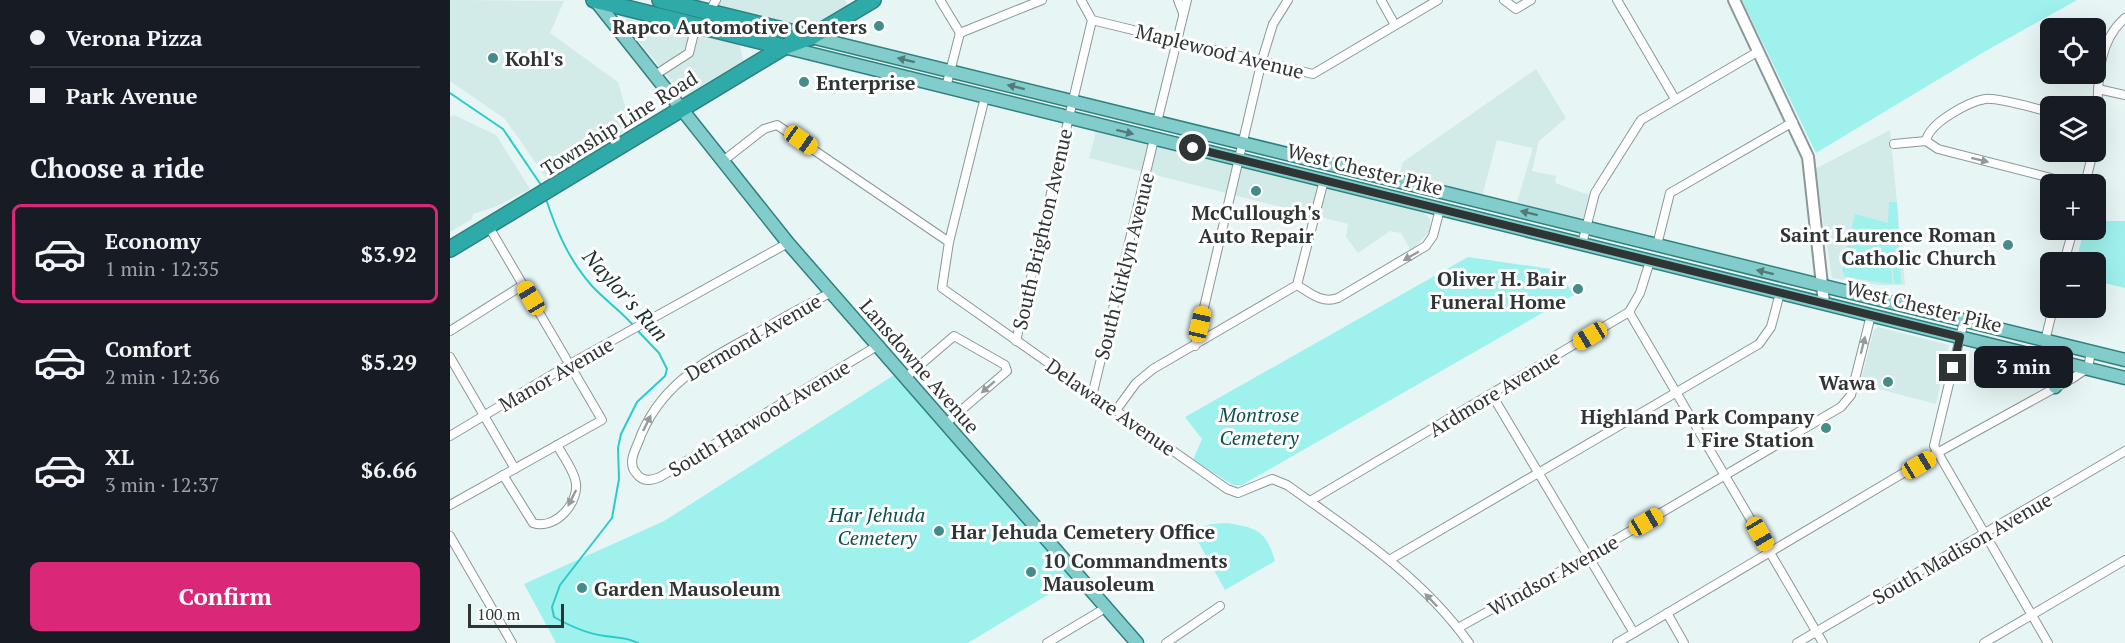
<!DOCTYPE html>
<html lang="en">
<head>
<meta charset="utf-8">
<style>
	body { margin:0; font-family:"PT Serif",serif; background:#242831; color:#f1f3f6; height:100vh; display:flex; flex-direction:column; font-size:22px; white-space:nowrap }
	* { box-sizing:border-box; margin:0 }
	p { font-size:20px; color:#9ea1a6 }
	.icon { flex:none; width:33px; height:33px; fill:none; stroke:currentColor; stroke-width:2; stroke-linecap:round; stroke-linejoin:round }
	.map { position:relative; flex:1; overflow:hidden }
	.sheet { display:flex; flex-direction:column; background:#171b24; width:450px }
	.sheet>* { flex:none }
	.guide { display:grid; align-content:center; height:132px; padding:0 30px; background:#171b24 }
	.tools { position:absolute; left:1590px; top:18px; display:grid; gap:12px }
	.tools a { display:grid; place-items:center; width:66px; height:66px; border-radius:9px; background:#171b24; box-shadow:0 6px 24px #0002; font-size:30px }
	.scale { position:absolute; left:18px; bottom:15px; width:96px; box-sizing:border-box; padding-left:6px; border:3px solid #2f3434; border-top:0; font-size:16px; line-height:21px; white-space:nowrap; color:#2f3434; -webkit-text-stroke:4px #fff; paint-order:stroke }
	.end { position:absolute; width:27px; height:27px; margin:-14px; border:8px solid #2f3434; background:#fff; box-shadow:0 0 0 3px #fff }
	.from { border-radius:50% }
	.bubble { position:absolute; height:42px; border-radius:9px; background:#171b24; box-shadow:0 6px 24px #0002; font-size:20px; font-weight:800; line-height:42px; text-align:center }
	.car { position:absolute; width:18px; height:36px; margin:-18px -9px; border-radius:8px; box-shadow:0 0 4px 2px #0007; background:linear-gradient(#f5c518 24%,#345 0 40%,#f5c518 0 76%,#345 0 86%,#f5c518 0) }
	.guide b { display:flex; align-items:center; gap:21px; height:57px; font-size:22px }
	.guide b+b { border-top:2px solid #363941 }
	.guide i { width:15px; height:15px; background:#f1f3f6 }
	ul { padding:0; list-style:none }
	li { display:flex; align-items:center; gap:18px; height:99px; margin:0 12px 9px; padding:0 18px; border:3px solid transparent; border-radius:9px }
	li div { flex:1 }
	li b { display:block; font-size:22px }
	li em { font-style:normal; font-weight:800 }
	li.active { border-color:#db2777 }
	li>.icon { width:54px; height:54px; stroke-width:1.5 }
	h2 { padding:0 30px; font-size:27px; line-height:72px }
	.action { display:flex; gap:12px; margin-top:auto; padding:12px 30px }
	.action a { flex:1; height:69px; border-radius:9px; background:#db2777; color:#fff; font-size:24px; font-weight:800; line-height:69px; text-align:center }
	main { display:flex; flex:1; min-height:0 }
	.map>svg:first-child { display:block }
</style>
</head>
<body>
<main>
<section class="sheet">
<div class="guide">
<b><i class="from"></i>Verona Pizza</b>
<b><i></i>Park Avenue</b>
</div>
<h2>Choose a ride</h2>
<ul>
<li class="active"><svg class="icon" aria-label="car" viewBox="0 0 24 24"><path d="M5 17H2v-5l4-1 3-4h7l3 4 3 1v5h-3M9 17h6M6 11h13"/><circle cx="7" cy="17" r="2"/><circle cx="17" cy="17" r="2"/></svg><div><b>Economy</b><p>1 min · 12:35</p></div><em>$3.92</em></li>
<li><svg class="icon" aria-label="car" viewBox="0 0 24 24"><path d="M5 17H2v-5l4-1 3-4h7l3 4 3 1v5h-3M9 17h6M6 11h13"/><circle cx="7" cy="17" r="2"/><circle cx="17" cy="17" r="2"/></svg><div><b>Comfort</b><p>2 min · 12:36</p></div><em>$5.29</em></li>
<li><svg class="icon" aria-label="car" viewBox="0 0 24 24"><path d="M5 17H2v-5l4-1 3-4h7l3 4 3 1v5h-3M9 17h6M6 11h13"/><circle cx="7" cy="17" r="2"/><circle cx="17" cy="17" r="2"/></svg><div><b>XL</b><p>3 min · 12:37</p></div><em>$6.66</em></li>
</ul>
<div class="action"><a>Confirm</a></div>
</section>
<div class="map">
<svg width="1675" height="643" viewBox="0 0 1675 643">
	<rect width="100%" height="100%" fill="#e7f6f5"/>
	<g fill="#d2eae8">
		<path d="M0 0 114 1 100 33 168 82 181 127 113 170 95 176 55 119 0 81Z"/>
		<path d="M270 0H395L398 6 372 24 354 28 277 10 268 7Z"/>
		<path d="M172 15 290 45 293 61 237 94 232 93 170 19Z"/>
		<path d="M1086 69 1116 118 1089 141 1082 171 1106 176 1105 183 1139 195 1133 218 1126 219 1067 202 1083 148 1047 140 1032 196 950 172 953 162Z"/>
		<path d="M4 115 46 135 80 189 45 207 23 214 22 219 0 232V117Z"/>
		<path d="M1440 130 1455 285H1428L1382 278 1365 169Z"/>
		<path d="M646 131 971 210 980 219V231L961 251 951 233 940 231 908 253 896 237 898 224 639 158Z"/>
		<path d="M1428 327 1499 345 1486 404 1410 384 1424 330Z"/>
	</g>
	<g fill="#9ff1ee">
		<path d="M1292 0H1627L1534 52 1366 153Z"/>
		<path d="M1439 202H1447L1451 284 1444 283 1441 245 1442 284 1395 277 1392 269 1405 214 1438 223Z"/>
		<path d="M1646 221H1675V288L1646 281V262H1626L1634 230H1646Z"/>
		<path d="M1018 257 1108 270 1124 295 792 485H783L743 460 752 439 735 417Z"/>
		<path d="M449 372 629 576 518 643H106L74 584 214 521Z"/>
		<path d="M777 523C808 528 816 531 825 561L775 590 742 531 761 524Z"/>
	</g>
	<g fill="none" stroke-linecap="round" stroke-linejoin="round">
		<g stroke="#2accc9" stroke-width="2">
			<path d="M0 93 53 129 91 185"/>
			<path d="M96 199C107 232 119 260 142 286 155 300 171 311 183 325"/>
			<path d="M187 330 209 353 217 369 215 376 187 402 171 434 168 448 169 479 162 518 110 585 102 607 104 617C120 626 137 634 155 636 167 638 177 637 188 643"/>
		</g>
		<g stroke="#8a9897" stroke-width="10">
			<g id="street">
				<path d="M490 0 510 33"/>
				<path d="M728 0 733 13"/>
				<path d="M931 0 945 25"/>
				<path d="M1054 0 1066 9 1081 0"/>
				<path d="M1167 0 1225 99"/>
				<path d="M259 12 266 0"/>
				<path d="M642 20 863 74 988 0"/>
				<path d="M510 33 592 0"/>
				<path d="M205 75 239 53 246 25"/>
				<path d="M496 87 510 33"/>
				<path d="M1648 89 1675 95"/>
				<path d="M535 97 499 242 492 288 777 489 788 493 822 479 837 485C903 532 971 576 1019 643"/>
				<path d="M707 122 737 0"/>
				<path d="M1646 132C1650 93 1642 47 1675 18"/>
				<path d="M1476 141C1479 123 1518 102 1535 99 1546 97 1588 109 1600 112"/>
				<path d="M1444 144 1476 141 1488 149 1624 184"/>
				<path d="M273 161 314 129 327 125 499 242"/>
				<path d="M1635 184 1643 152"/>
				<path d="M1132 244 1145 193 1191 120 1309 51"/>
				<path d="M1207 245 1220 193 1343 122"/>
				<path d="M1614 262 1623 230"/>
				<path d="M847 285C860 293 872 304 888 298L976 246 983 236 990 209"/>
				<path d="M382 292C361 303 341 313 321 325 265 357 211 378 188 443 184 452 178 464 186 473 192 482 201 481 210 477L427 346"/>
				<path d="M1179 312 1373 643"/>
				<path d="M1514 321 1484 446 1598 643"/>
				<path d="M0 331 73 285"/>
				<path d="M566 341 642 20 631 0"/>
				<path d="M1595 341 1603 308"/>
				<path d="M745 346 812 60 823 24 838 0"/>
				<path d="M0 357 65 469"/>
				<path d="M455 378 504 336 555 365 557 371 495 424"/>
				<path d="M643 392 704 139"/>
				<path d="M1042 395 1184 633"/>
				<path d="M667 409 686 383 703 369 847 285 874 180"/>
				<path d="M0 436 120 364 338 243"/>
				<path d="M53 475 83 523C105 531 132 501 125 479 122 468 113 456 107 445"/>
				<path d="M860 501 1179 312 1190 293 1200 261"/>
				<path d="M0 505 152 420 39 227"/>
				<path d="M0 536 62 643"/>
				<path d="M941 559 1309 344 1321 327 1330 293"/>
				<path d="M1217 613 1234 643"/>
				<path d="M1008 628 1136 557 1391 407 1401 395 1421 315"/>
				<path d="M597 643 657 607"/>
				<path d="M716 643 770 606"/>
				<path d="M1167 643 1487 453 1623 378 1638 368 1641 352"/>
				<path d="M1347 643 1675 451"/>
				<path d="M1534 643 1675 560"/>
			</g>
		</g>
		<g stroke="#8a9897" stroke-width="14">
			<path id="secondary" d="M1284 0 1358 157 1374 303"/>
		</g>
		<g stroke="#2e817f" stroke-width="15">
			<g id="primary">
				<path d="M145 0 338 243 687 643"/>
				<path d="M361 37 1675 360"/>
				<path d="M334 47 1675 378"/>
				<path d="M1596 358 1607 373 1605 387"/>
			</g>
		</g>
		<g stroke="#2e817f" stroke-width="18">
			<g id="highway">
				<path d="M144 0 334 47"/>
				<path d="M210 0 361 37"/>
				<path d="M0 249 334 47 361 37 423 0"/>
			</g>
		</g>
		<use href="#street" stroke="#fff" stroke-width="8"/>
		<use href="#secondary" stroke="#fff" stroke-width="10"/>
		<use href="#primary" stroke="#82cdcb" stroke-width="12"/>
		<use href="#highway" stroke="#2eaba8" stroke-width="15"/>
	</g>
	<defs><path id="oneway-solid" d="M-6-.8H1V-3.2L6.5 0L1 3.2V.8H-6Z" transform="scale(1.5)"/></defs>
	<g fill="#547978">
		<use href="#oneway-solid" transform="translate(456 60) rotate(-166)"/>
		<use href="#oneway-solid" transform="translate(566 87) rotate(-166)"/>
		<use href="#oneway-solid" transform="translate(675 132) rotate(14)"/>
		<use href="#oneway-solid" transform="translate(1079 213) rotate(-166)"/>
		<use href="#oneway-solid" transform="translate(1315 272) rotate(-166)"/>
	</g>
	<g fill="#979a9a">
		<use href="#oneway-solid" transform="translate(1530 160) rotate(14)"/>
		<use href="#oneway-solid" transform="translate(961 256) rotate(150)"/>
		<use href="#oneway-solid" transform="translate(1413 345) rotate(-76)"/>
		<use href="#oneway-solid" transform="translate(538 387) rotate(139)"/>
		<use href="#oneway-solid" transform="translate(197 423) rotate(-64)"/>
		<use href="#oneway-solid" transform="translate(122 498) rotate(117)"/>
		<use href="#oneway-solid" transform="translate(981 600) rotate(-134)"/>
	</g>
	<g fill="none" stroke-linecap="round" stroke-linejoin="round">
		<path stroke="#2f3434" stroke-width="8" d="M743 148 1510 337 1503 368"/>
	</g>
	<g fill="#448c89" stroke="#fff" stroke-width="2">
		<circle cx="429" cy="26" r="6"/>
		<circle cx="43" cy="58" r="6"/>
		<circle cx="354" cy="82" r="6"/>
		<circle cx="806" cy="191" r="6"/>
		<circle cx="1558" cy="245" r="6"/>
		<circle cx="1128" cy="289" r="6"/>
		<circle cx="1438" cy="382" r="6"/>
		<circle cx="1376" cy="428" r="6"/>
		<circle cx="489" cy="531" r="6"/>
		<circle cx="581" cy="572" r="6"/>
		<circle cx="132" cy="588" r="6"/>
	</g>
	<g text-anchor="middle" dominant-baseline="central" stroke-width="6" stroke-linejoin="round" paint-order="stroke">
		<g font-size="20" font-weight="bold" fill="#2f3434" stroke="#fff" text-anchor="end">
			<text x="417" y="26">Rapco Automotive Centers</text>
			<text x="55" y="58" text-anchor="start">Kohl's</text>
			<text x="366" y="82" text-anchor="start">Enterprise</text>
			<text x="806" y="212" text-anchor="middle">McCullough's<tspan x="806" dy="23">Auto Repair</tspan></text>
			<text x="1546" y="234">Saint Laurence Roman<tspan x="1546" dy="23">Catholic Church</tspan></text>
			<text x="1116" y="278">Oliver H. Bair<tspan x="1116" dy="23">Funeral Home</tspan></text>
			<text x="1426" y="382">Wawa</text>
			<text x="1364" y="416">Highland Park Company<tspan x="1364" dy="23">1 Fire Station</tspan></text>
			<text x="501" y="531" text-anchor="start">Har Jehuda Cemetery Office</text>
			<text x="593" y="560" text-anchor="start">10 Commandments<tspan x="593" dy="23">Mausoleum</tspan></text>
			<text x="144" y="588" text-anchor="start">Garden Mausoleum</text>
		</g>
		<g font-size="20" fill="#2f3434" stroke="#fff">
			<text transform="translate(770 51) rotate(14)">Maplewood Avenue</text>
			<text transform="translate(169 123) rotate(-32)">Township Line Road</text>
			<text transform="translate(915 169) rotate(14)">West Chester Pike</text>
			<text transform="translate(592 229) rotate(-77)">South Brighton Avenue</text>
			<text transform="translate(674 266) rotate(-76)">South Kirklyn Avenue</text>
			<text transform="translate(1474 306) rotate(14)">West Chester Pike</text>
			<text transform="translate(303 337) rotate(-30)">Dermond Avenue</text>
			<text transform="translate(470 366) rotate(49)">Lansdowne Avenue</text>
			<text transform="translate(106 374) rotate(-30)">Manor Avenue</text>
			<text transform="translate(1044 393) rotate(-31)">Ardmore Avenue</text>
			<text transform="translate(661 407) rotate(35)">Delaware Avenue</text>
			<text transform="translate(309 418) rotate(-31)">South Harwood Avenue</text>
			<text transform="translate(1512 548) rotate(-30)">South Madison Avenue</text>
			<text transform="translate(1103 575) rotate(-29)">Windsor Avenue</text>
		</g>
		<g font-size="20" font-style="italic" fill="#0e4f4e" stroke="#fff">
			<text x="809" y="414">Montrose<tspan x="809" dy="23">Cemetery</tspan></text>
			<text x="427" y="514">Har Jehuda<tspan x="427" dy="23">Cemetery</tspan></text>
		</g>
		<g font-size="21" font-style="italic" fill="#17302f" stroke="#fff">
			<text transform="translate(176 295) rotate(48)">Naylor's Run</text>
		</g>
	</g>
</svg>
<div class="tools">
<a><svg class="icon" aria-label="locate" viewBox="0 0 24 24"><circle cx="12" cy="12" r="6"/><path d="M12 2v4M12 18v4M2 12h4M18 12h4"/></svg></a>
<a><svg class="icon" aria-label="layers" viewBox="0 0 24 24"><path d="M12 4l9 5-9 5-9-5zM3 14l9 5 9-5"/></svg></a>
<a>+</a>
<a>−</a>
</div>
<div class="scale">100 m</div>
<i class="end from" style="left:743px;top:148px"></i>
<i class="end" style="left:1503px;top:368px"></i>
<div class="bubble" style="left:1524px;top:346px;width:99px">3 min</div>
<i class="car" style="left:351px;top:140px;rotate:125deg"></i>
<i class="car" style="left:81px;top:298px;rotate:329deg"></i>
<i class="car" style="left:750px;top:324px;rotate:13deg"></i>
<i class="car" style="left:1140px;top:336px;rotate:239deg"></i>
<i class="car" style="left:1469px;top:465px;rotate:59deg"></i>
<i class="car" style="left:1196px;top:522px;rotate:60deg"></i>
<i class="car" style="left:1310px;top:534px;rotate:150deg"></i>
</div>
</main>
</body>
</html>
